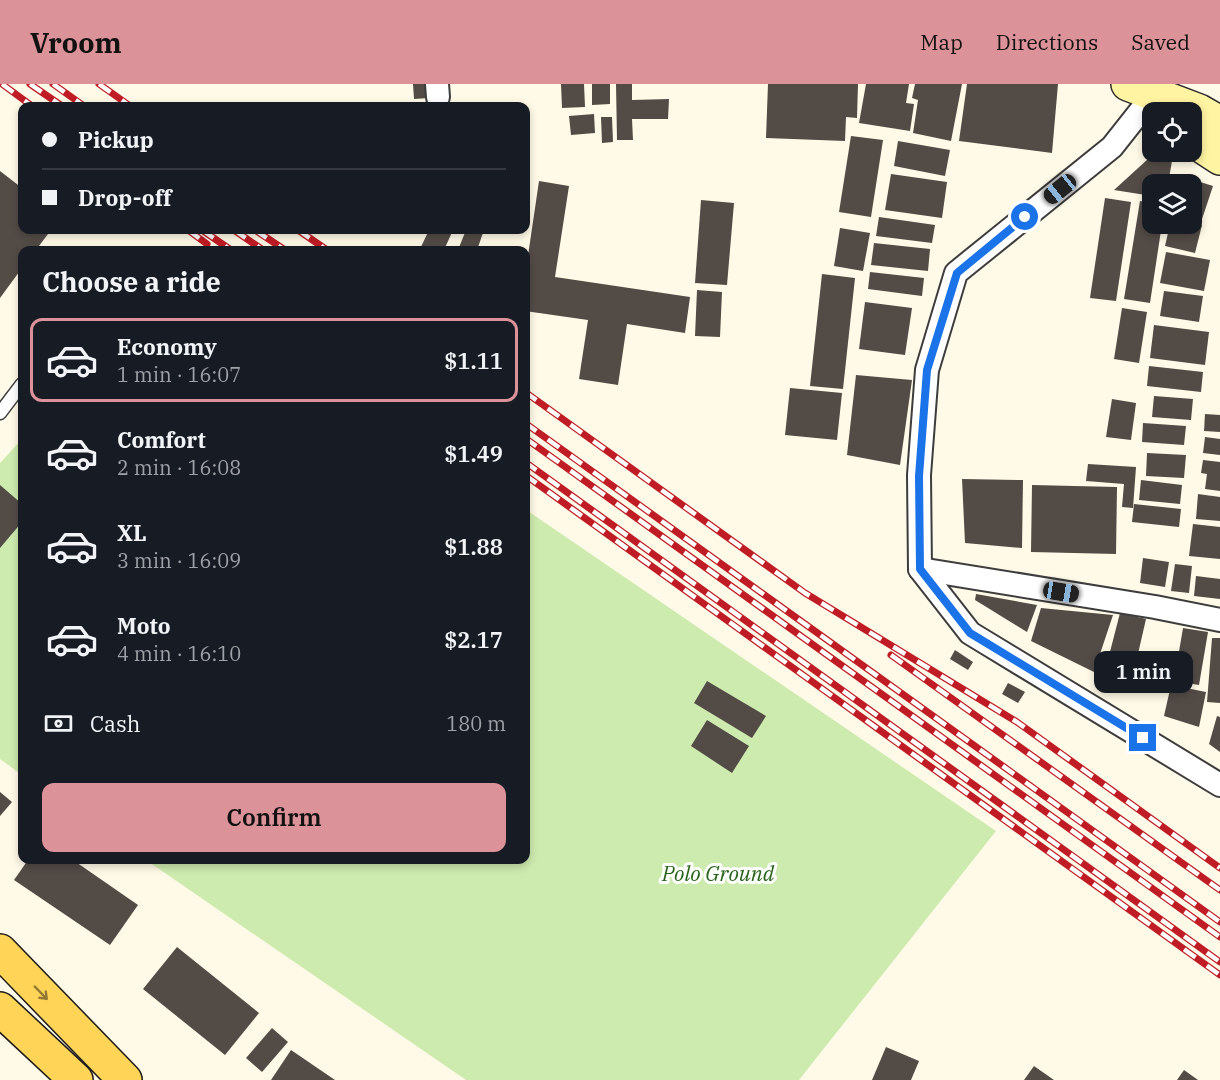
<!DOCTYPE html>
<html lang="en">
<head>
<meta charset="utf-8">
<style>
	body { margin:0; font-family:"IBM Plex Serif",serif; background:#20242c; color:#f1f3f6; height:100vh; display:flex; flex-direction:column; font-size:22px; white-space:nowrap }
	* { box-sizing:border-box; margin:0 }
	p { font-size:20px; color:#9ea1a6 }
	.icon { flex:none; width:33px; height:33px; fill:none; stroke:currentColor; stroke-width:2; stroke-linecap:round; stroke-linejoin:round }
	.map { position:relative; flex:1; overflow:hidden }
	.panel { position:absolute; left:18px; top:162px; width:512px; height:618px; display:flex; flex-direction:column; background:#171b24; border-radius:12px; box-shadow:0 3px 9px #0003 }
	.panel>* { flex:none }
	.hud { position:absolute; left:18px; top:18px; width:512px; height:132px; border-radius:12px; box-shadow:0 3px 9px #0003; display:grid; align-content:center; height:132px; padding:0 24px; background:#171b24 }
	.tools { position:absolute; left:1142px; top:18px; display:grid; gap:12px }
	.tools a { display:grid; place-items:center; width:60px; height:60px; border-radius:12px; background:#171b24; box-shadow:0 3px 9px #0003; font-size:30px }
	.end { position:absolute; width:27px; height:27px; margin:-14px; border:8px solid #1a73e8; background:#fff; box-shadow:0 0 0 3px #fff }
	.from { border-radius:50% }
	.bubble { position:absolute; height:42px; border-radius:12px; background:#171b24; box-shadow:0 3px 9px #0003; font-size:20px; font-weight:600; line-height:42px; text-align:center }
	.car { position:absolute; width:18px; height:36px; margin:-18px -9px; border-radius:8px; box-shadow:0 0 4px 2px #0007; background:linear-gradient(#222 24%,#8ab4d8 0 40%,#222 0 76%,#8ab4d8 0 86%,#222 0) }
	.hud b { display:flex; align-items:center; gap:21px; height:57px; font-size:22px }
	.hud b+b { border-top:2px solid #363941 }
	.hud i { width:15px; height:15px; background:#f1f3f6 }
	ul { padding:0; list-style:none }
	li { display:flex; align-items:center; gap:18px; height:84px; margin:0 12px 9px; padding:0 12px; border:3px solid transparent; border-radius:12px }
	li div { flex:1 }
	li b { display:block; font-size:22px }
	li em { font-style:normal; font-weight:600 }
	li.on { border-color:#db9298 }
	li>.icon { width:54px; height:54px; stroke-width:1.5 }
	h2 { padding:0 24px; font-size:27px; line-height:72px }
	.pay { display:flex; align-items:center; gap:15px; height:66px; padding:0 24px; font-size:22px }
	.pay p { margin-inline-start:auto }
	.button { display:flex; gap:12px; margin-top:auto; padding:12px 24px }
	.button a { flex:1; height:69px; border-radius:12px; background:#db9298; color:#111; font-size:24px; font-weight:600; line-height:69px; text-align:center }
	header { display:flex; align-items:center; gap:36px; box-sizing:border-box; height:84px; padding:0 30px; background:#db9298; color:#111 }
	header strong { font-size:28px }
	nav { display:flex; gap:33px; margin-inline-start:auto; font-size:21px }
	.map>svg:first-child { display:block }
</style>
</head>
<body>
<header>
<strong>Vroom</strong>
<nav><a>Map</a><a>Directions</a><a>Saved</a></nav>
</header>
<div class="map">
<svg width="1220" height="996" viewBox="0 0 1220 996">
	<rect width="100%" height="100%" fill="#fffae7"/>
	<g fill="#ceebaf">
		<path d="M22 355V691L0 675V379Z"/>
		<path d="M525 425 996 747 799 996H466L146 776H525Z"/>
	</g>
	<g fill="#534b46">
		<path d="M413 0H428L429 14 414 15Z"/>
		<path d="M561 0H584L585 23 562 24Z"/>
		<path d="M592 0H610V20L592 21Z"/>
		<path d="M616 0H632V16L669 15 668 35H632L633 56H617Z"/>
		<path d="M768 0H858L857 34 846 33 845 57 766 54Z"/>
		<path d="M866 0H909L906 19 914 20 910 47 859 39Z"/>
		<path d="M915 0H962L951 57 913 49 918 16 912 14Z"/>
		<path d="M967 0H1058L1052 69 959 57Z"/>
		<path d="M594 30 595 49 571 51 569 32Z"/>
		<path d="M601 33H612L613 58 602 59Z"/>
		<path d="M851 52 883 56 871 133 839 128Z"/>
		<path d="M898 57 950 66 945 92 894 82Z"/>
		<path d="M1148 75 1172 77 1168 100H1152V112L1114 106Z"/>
		<path d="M0 87 22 104V146H51L36 166H22V184L0 214Z"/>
		<path d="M891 90 947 98 942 134 885 126Z"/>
		<path d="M1181 92 1213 102 1202 135 1191 131V100H1178Z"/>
		<path d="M539 97 569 102 555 193 690 213 685 249 627 240 618 301 579 295 588 236 525 227V192Z"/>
		<path d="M1105 114 1131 118 1116 217 1090 214Z"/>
		<path d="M701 116 734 119 727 201 695 199Z"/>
		<path d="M1140 117 1152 119V140H1162L1150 219 1124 215Z"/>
		<path d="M879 133 935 141 932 159 876 152Z"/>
		<path d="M1191 138 1202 141 1195 169 1165 162 1170 140H1191Z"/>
		<path d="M840 144 870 149 863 187 834 182Z"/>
		<path d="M429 146H453L444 166 420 165Z"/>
		<path d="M466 146H484L477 166H458Z"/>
		<path d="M874 159 930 165 928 187 871 181Z"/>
		<path d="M1166 168 1210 176 1204 207 1160 199Z"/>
		<path d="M870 188 924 194 922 212 868 205Z"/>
		<path d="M822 190 855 194 843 305 810 302Z"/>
		<path d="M697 206 722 208 720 253 695 252Z"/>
		<path d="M1164 207 1203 212 1199 238 1160 232Z"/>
		<path d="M865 218 912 224 905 271 859 265Z"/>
		<path d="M1122 224 1147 228 1139 279 1114 275Z"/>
		<path d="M1154 241 1209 248 1205 281 1150 274Z"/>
		<path d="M1149 282 1203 288 1201 308 1147 302Z"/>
		<path d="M856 291 912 296 900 381 847 371Z"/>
		<path d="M790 304 842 309 837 356 785 351Z"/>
		<path d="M1154 312 1193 315 1191 336 1152 333Z"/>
		<path d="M1112 315 1136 319 1131 356 1106 353Z"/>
		<path d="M1205 330 1220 331V348L1204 347Z"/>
		<path d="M1143 339 1186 342 1184 361 1142 358Z"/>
		<path d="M1205 353 1220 355V371L1203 369Z"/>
		<path d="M1147 369 1186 371 1184 394 1146 392Z"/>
		<path d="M1203 376 1220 378V407L1205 405 1207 390 1201 389Z"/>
		<path d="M1088 380 1136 383 1133 424 1122 423 1124 400 1086 397Z"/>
		<path d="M962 395 1023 396 1022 464 965 459Z"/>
		<path d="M1141 396 1182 401 1180 420 1139 416Z"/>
		<path d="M0 401 22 420V438L0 464Z"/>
		<path d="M1032 401 1117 403 1116 470 1031 468Z"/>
		<path d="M1198 410 1220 413V437L1196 435Z"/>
		<path d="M1134 420 1181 425 1179 443 1132 438Z"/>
		<path d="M1193 440 1220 443V475L1189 472Z"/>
		<path d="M1143 474 1169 478 1165 503 1140 499Z"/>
		<path d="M1175 480 1192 482 1189 509 1171 507Z"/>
		<path d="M1196 492 1220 495V515L1194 512Z"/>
		<path d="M976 510 1037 521 1027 548 975 516Z"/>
		<path d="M1041 524 1113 531 1094 588 1031 557Z"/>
		<path d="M1120 529 1146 535 1129 609 1103 595Z"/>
		<path d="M1183 544 1208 548 1199 601 1174 597Z"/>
		<path d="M1212 554H1220V619L1207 618Z"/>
		<path d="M955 566 973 578 968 586 950 575Z"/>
		<path d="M707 597 766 632 752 654 694 619Z"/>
		<path d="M1008 599 1025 608 1018 619 1002 610Z"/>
		<path d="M1171 601 1206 608 1199 643 1164 632Z"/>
		<path d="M1217 632 1220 633V668L1209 660Z"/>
		<path d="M707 636 749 662 732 689 691 662Z"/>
		<path d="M0 708 12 718 0 732Z"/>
		<path d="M28 776H73L138 821 110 861 14 796Z"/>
		<path d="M177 863 259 929 225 971 143 905Z"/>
		<path d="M272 944 288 958 262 988 246 974Z"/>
		<path d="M886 963 919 977 911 996H872Z"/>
		<path d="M291 966 335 996H271Z"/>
		<path d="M1034 982 1054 996H1024Z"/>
		<path d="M1184 986 1198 996H1177Z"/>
	</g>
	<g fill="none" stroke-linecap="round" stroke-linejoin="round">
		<g stroke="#3d3d3d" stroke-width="15">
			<path id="lane" d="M0 329 22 300"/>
		</g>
		<g stroke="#3d3d3d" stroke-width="26">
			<g id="street">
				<path d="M437 0 438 13"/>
				<path d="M1146 20 1112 63 956 189 927 286 919 391 920 485 970 549 1220 701"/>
				<path d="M920 485 1155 523 1220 536"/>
			</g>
		</g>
		<g stroke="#2c2c2c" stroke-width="36">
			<g id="secondary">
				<path d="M1128 0 1199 27 1220 39"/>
				<path d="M1191 55 1220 74"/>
			</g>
		</g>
		<g stroke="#1b1b1b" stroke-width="36">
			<g id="primary">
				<path d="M0 867 125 996"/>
				<path d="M0 925 76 996"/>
			</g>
		</g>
		<use href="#lane" stroke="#fff" stroke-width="12"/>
		<use href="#street" stroke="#fff" stroke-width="22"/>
		<use href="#secondary" stroke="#fff4a2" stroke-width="33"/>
		<use href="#primary" stroke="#ffd457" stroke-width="33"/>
		<g stroke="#c01c25" stroke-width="7">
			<g id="rail">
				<path d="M2 0 32 22"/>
				<path d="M30 0 62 22"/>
				<path d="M53 0 84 22"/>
				<path d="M99 0 130 22"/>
				<path d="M188 146 207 160"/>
				<path d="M202 146 231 166"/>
				<path d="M234 146 263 166"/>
				<path d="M255 146 285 166"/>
				<path d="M298 146 327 166"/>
				<path d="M525 308 805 509 1017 638 1220 784"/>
				<path d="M525 339 1220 838"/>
				<path d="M525 354 1220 853"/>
				<path d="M525 378 1220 878"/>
				<path d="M525 391 1220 891"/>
				<path d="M891 571 1220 806"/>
			</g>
		</g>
		<use href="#rail" stroke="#fff" stroke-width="4.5" stroke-dasharray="14" stroke-linecap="butt"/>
	</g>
	<defs><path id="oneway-shaft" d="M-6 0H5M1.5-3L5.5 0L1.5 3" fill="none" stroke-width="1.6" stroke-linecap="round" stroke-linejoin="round" transform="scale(1.5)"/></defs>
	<use stroke="#917934" href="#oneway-shaft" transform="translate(41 909) rotate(46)"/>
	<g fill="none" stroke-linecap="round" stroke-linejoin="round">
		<path stroke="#1a73e8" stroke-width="8" d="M1025 133 957 189 927 286 919 392 920 485 970 549 1143 654"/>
	</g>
	<g text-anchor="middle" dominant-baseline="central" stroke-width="6" stroke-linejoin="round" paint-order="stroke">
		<g font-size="21" font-style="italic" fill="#286418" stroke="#fff">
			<text x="718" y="789">Polo Ground</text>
		</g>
	</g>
</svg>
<div class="tools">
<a><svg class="icon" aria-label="locate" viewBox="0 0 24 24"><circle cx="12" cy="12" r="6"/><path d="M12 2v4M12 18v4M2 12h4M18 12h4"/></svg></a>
<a><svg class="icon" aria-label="layers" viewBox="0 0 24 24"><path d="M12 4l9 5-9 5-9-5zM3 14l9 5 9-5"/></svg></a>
</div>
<i class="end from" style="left:1025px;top:133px"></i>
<i class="end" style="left:1143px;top:654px"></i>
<div class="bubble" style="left:1094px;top:567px;width:99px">1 min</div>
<i class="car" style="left:1060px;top:105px;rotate:231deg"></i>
<i class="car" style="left:1061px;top:508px;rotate:99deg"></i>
<div class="hud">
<b><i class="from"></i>Pickup</b>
<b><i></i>Drop-off</b>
</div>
<section class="panel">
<h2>Choose a ride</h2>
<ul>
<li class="on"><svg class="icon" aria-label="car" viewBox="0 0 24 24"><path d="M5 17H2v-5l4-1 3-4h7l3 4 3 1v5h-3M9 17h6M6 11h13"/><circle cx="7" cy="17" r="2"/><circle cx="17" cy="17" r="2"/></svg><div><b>Economy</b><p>1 min · 16:07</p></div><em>$1.11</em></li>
<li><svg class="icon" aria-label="car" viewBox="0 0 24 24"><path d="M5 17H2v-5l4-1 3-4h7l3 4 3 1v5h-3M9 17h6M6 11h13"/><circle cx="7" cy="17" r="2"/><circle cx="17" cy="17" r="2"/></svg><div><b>Comfort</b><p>2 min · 16:08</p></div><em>$1.49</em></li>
<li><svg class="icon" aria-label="car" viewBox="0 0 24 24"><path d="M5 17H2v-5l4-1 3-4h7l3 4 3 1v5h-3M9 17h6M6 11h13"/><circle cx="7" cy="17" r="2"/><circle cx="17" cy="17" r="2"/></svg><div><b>XL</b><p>3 min · 16:09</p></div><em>$1.88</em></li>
<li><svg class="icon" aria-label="car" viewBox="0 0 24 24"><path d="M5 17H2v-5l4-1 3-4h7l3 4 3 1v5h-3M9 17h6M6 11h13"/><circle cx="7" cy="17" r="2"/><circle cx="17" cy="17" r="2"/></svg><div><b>Moto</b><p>4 min · 16:10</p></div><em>$2.17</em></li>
</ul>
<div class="pay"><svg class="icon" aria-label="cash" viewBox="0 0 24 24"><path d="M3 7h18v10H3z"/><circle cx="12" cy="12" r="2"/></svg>Cash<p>180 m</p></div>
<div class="button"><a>Confirm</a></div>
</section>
</div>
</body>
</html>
